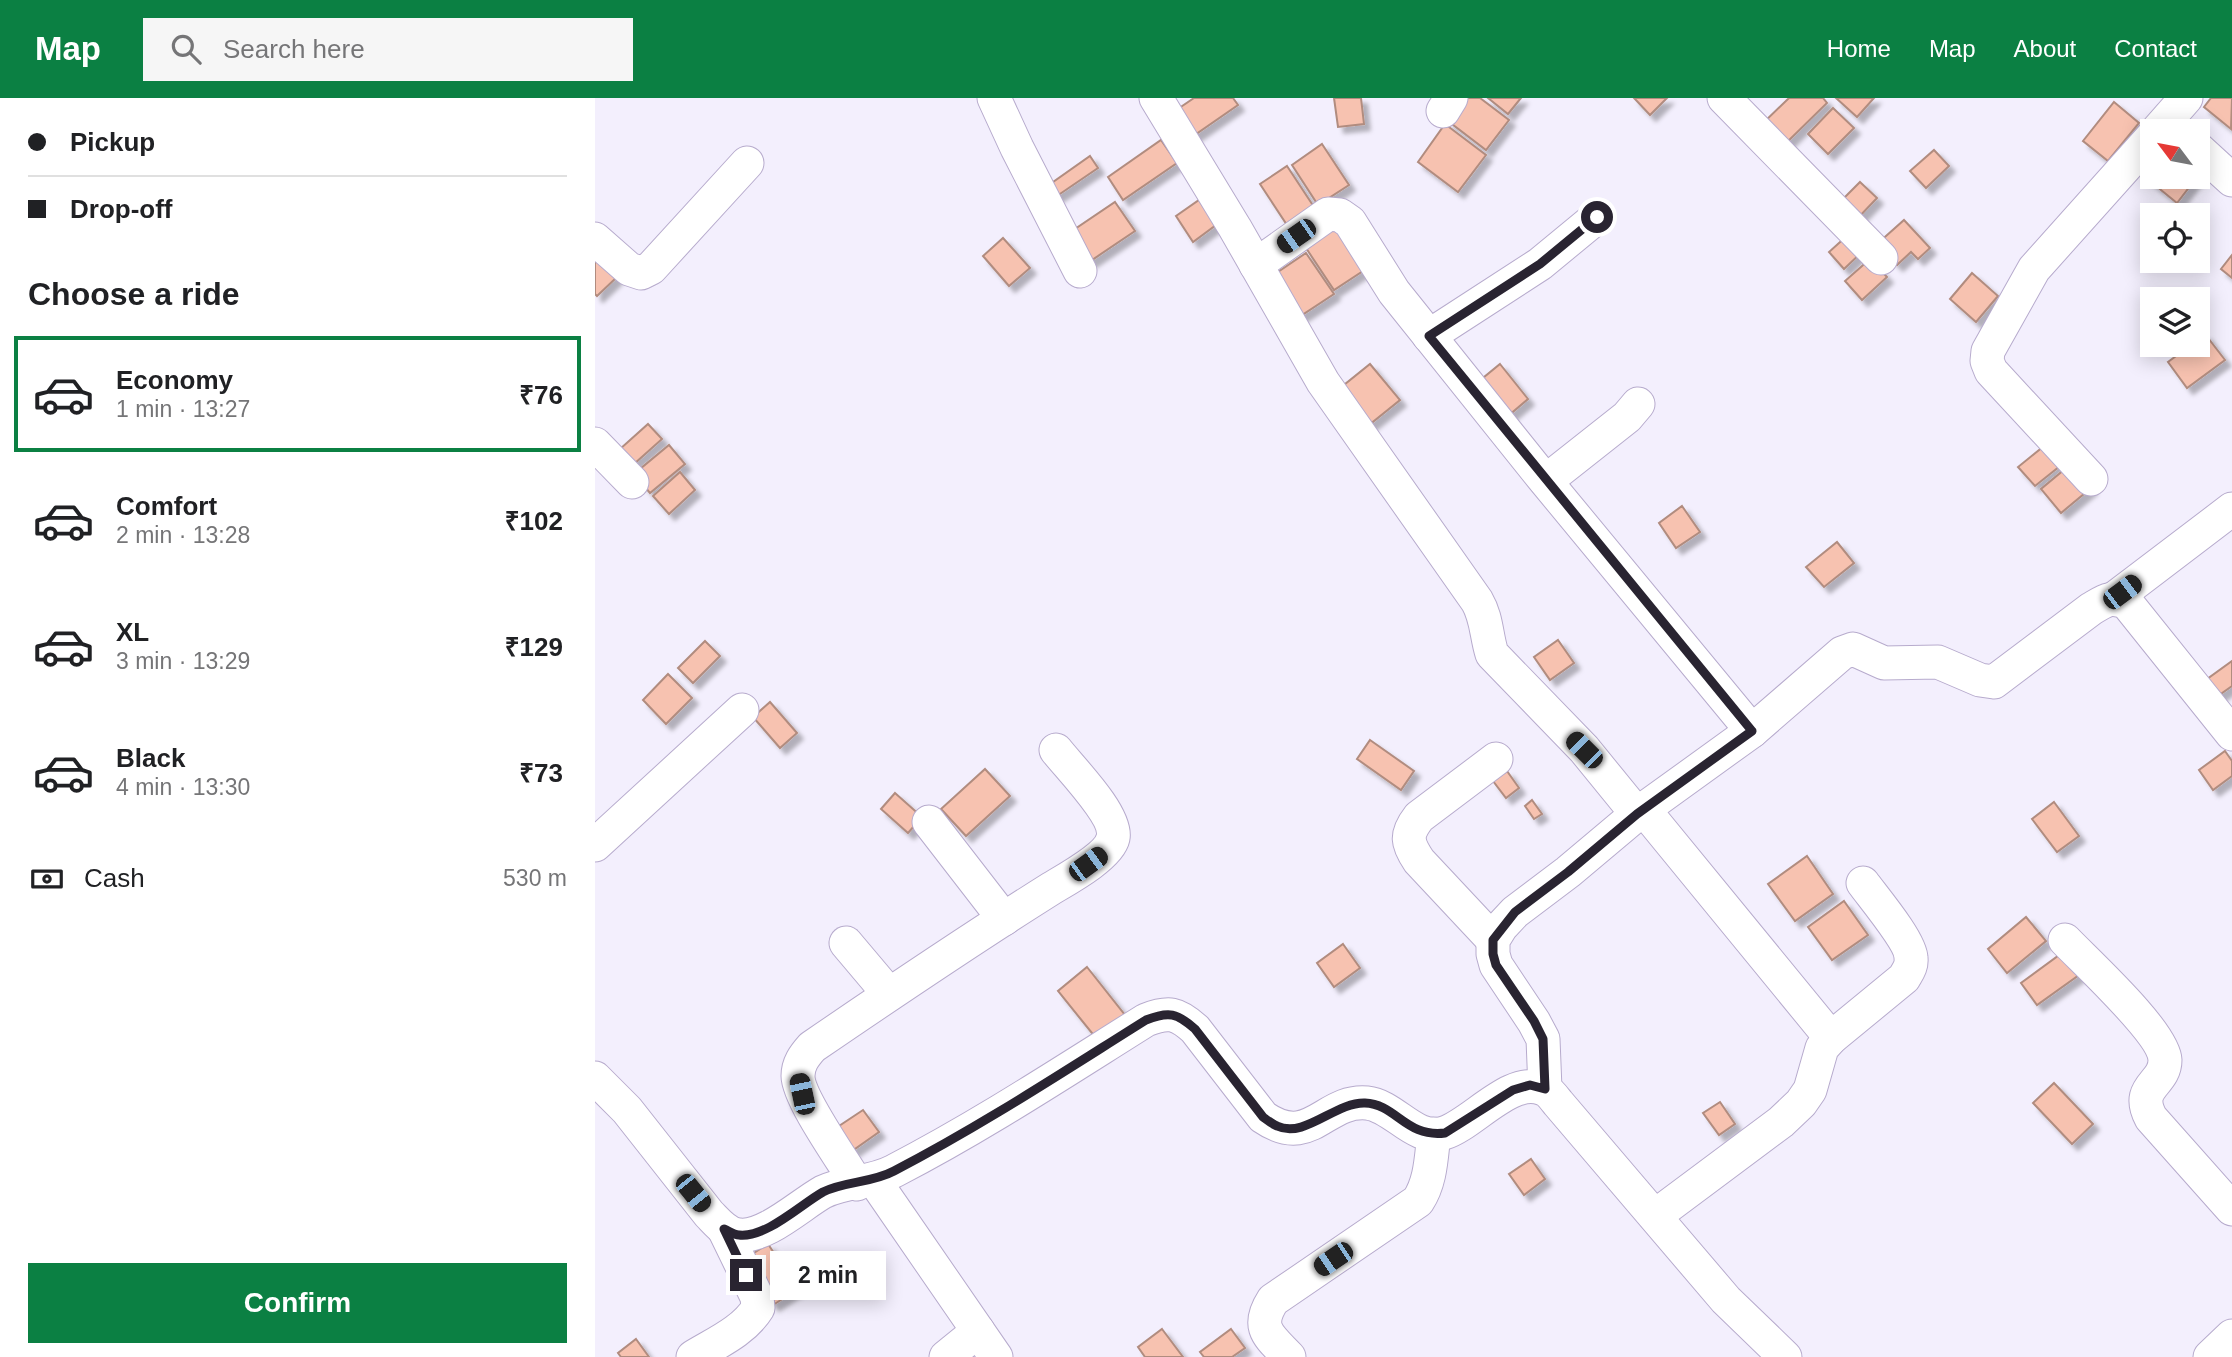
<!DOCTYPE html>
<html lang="en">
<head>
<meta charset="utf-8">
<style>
	body { margin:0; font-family:Arial,sans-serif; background:#f6f6f6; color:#202124; height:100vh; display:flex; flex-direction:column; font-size:26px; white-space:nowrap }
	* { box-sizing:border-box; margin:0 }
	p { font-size:23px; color:#757577 }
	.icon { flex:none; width:38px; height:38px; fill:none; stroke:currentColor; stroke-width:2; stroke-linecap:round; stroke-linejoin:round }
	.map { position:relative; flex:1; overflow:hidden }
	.drawer { display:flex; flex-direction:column; background:#fff; width:595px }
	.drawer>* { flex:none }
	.guide { display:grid; align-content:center; height:154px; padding:0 28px; background:#fff }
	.needle { width:46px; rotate:302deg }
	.buttons { position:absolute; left:1545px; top:21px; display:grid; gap:14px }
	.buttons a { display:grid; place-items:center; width:70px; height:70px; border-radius:0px; background:#fff; box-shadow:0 4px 18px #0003; font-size:35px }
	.end { position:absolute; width:32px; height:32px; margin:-16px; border:9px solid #292431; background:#fff; box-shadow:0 0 0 4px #fff }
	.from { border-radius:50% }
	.bubble { position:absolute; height:49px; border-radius:0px; background:#fff; box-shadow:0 4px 18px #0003; font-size:23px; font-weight:700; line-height:49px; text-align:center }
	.car { position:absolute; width:21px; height:42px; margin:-21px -10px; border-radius:9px; box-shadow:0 0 5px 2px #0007; background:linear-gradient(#222 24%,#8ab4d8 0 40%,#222 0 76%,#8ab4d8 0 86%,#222 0) }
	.guide b { display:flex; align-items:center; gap:24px; height:66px; font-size:26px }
	.guide b+b { border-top:2px solid #e0e0e0 }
	.guide i { width:18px; height:18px; background:#202124 }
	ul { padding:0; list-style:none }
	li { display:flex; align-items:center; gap:21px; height:116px; margin:0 14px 10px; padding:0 14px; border:4px solid transparent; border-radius:0px }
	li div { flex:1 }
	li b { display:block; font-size:26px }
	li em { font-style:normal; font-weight:700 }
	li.selected { border-color:#0b8043 }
	li>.icon { width:63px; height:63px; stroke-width:1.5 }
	h2 { padding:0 28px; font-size:32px; line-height:84px }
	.pay { display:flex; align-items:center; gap:18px; height:77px; padding:0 28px; font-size:26px }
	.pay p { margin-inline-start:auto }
	.action { display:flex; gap:14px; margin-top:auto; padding:14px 28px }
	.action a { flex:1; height:80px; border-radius:0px; background:#0b8043; color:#fff; font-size:28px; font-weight:700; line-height:80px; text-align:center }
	header { display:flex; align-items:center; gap:42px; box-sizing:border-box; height:98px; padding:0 35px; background:#0b8043; color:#fff }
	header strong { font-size:33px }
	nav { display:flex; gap:38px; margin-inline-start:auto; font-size:24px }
	.search { width:490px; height:63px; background:#f6f6f6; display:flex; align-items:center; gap:18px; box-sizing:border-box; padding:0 24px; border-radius:0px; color:#757577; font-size:26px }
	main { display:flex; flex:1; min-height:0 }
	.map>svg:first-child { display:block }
</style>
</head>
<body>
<header>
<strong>Map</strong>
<div class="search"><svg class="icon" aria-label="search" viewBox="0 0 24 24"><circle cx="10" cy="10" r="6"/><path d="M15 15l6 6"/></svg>Search here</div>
<nav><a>Home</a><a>Map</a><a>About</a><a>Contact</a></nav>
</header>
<main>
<section class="drawer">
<div class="guide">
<b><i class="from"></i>Pickup</b>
<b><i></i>Drop-off</b>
</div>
<h2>Choose a ride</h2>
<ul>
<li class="selected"><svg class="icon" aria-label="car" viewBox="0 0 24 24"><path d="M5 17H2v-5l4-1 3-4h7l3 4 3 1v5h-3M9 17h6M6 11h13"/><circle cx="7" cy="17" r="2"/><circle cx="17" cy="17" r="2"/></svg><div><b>Economy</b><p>1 min · 13:27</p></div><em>₹76</em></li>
<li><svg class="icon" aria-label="car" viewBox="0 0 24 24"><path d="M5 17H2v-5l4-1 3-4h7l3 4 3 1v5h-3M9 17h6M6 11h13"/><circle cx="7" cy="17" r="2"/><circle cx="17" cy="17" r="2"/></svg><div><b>Comfort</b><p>2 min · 13:28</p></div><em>₹102</em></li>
<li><svg class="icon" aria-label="car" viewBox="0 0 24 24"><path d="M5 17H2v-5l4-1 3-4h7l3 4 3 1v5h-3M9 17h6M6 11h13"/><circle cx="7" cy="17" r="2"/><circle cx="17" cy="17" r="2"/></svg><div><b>XL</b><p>3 min · 13:29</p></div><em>₹129</em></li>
<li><svg class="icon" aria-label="car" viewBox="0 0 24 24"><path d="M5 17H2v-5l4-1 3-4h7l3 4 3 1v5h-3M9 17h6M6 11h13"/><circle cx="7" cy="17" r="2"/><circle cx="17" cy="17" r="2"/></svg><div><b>Black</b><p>4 min · 13:30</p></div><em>₹73</em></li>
</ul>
<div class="pay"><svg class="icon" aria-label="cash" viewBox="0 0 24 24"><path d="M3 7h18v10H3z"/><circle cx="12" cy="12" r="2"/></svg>Cash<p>530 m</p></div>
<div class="action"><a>Confirm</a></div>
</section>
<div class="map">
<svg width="1637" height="1259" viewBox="0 0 1637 1259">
	<defs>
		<filter id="shadow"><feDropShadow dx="6" dy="6" stdDeviation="2" flood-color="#0004"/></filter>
	</defs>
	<rect width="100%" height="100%" fill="#f3effd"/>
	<g fill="#f7c2b0" stroke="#b18c7f" stroke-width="2" filter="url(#shadow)">
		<path d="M599 0H638L643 7 591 43 574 17Z"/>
		<path d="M739 0H766L769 26 743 29Z"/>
		<path d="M870 0H885L914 22 891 52 853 23Z"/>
		<path d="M893 0H926L913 16Z"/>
		<path d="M1039 0H1072L1055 17Z"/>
		<path d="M1194 0H1228L1232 5 1186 50 1165 28Z"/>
		<path d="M1241 0H1279L1262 19Z"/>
		<path d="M1616 0H1637L1636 31 1609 9Z"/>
		<path d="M1519 4 1544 25 1513 63 1488 43Z"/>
		<path d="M1238 10 1259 30 1233 56 1213 36Z"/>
		<path d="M850 26 891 57 863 94 823 64Z"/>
		<path d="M566 42 582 65 528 102 513 79Z"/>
		<path d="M727 46 754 87 723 107 697 67Z"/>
		<path d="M1339 52 1354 68 1331 90 1315 73Z"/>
		<path d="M495 58 503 70 459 100 451 89Z"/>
		<path d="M692 68 719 109 692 127 665 86Z"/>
		<path d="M1558 70V79H1602L1582 105 1550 79Z"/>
		<path d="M1265 84 1282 100 1261 122 1244 105Z"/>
		<path d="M604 102 621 127 598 144 581 118Z"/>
		<path d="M520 104 540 133 494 164 474 135Z"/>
		<path d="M1309 122 1335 150 1323 161 1316 154 1302 167 1282 146Z"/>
		<path d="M741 126 771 171 739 192 709 147Z"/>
		<path d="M1254 136 1269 152 1249 171 1234 154Z"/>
		<path d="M408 140 435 170 414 188 388 158Z"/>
		<path d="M711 155 739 196 704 219 677 178Z"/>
		<path d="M0 157 22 179 2 198 0 196Z"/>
		<path d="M1637 157V180L1626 171Z"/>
		<path d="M1275 161 1292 179 1267 202 1250 183Z"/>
		<path d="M1377 175 1403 198 1381 224 1355 201Z"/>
		<path d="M1610 236 1630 262 1592 290 1573 264 1596 247H1603V241Z"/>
		<path d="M775 266 805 302 774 327 744 291Z"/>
		<path d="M905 266 933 301 906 324 877 289Z"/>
		<path d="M53 326 67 341 39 366 25 351Z"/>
		<path d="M1454 344 1470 364 1440 388 1423 369Z"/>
		<path d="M74 347 90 366 55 395 39 376Z"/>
		<path d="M1476 366 1496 390 1466 415 1446 391Z"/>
		<path d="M85 374 100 392 74 416 58 398Z"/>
		<path d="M1087 408 1105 434 1081 450 1064 425Z"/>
		<path d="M1242 444 1259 465 1229 489 1211 469Z"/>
		<path d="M963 542 979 565 955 582 939 559Z"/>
		<path d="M110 543 125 558 98 585 83 570Z"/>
		<path d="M1637 563V588L1620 600 1608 584Z"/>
		<path d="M73 576 97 600 71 626 48 602Z"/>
		<path d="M175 604 202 635 185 650 158 619Z"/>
		<path d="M775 642 819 673 806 692 762 661Z"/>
		<path d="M1630 653 1637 663V678L1618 692 1604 672Z"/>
		<path d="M390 671 415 698 371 738 346 711Z"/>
		<path d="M912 673 924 690 911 700 898 683Z"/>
		<path d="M300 695 327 719 313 735 286 711Z"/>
		<path d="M937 702 947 716 939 721 930 708Z"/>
		<path d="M1459 704 1484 738 1462 754 1437 721Z"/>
		<path d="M1212 758 1238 796 1200 823 1173 786Z"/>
		<path d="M1249 803 1273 837 1237 862 1213 829Z"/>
		<path d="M1431 819 1451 843 1412 875 1393 851Z"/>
		<path d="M748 846 765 870 739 889 722 865Z"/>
		<path d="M1467 855 1484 877 1442 907 1426 885Z"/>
		<path d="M492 869 534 922 505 945 463 893Z"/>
		<path d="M1459 985 1498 1026 1477 1046 1438 1005Z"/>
		<path d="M1125 1004 1140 1026 1124 1037 1108 1015Z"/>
		<path d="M268 1012 284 1034 257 1053 241 1030Z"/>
		<path d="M936 1061 950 1081 929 1097 914 1076Z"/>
		<path d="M173 1146 203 1191 178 1207 148 1162Z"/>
		<path d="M567 1231 588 1259H550L543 1249Z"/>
		<path d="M636 1231 650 1250 637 1259H609L605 1254Z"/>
		<path d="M41 1241 54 1259H26L23 1255Z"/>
	</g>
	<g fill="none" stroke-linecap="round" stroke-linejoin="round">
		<g stroke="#b7abcd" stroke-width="35">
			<g id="minor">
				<path d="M399 0 422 50 485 173"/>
				<path d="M561 0 640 130 728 284 882 503C892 520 891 537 897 556L989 651 1042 716 1055 719 1236 940"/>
				<path d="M1129 0 1286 160"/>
				<path d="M848 13 856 0"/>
				<path d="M1562 33 1591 0"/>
				<path d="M1603 51 1637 82"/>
				<path d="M0 141 34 171 46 175 56 170 152 65"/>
				<path d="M661 167 733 116 745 117 755 124 799 194 948 380 1157 633"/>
				<path d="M834 238 945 166 1002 119"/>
				<path d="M0 346 37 384"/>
				<path d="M1496 381 1396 273 1392 263 1393 253 1439 171 1558 38"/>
				<path d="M951 383 1032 319 1043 306"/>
				<path d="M1520 500 1637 411"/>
				<path d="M334 724 409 821"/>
				<path d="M0 747 147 612"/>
				<path d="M898 842 824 763C812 745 810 737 824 719L901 661"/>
				<path d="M1470 842C1491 864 1569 935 1570 962 1570 987 1539 988 1556 1020L1637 1111"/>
				<path d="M251 845 294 896"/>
				<path d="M0 980 32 1012 114 1116C122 1124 131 1136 144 1137 170 1140 205 1107 228 1094 250 1083 277 1085 299 1073 386 1028 468 974 551 922 574 913 582 915 600 931L668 1019C716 1052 729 1001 772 1005 800 1008 819 1044 849 1035 878 1026 916 977 948 991 954 993 959 1000 963 1005L1131 1202 1190 1259"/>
				<path d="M950 991 948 941 939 924 901 867 898 856V842L906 829 920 814 973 774 1042 716 1157 633 1247 555 1258 551 1289 565 1343 564 1385 582 1399 584 1496 511C1511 502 1515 498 1532 505L1637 636"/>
				<path d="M279 1082 401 1259"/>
				<path d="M262 1086C249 1064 203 1000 203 978 203 966 209 958 217 949 296 895 376 841 457 790 472 781 514 758 518 740 523 718 475 670 461 652"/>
				<path d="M1060 1118 1186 1024 1206 1005 1215 992 1227 950 1236 940 1309 880C1313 873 1317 868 1316 860 1316 844 1279 800 1268 785"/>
				<path d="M98 1259C121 1245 149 1233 163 1210L162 1199 129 1131"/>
				<path d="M351 1259 383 1233"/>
				<path d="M694 1259C674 1238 660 1230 678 1202L823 1103C836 1083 836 1060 839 1036"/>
				<path d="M1615 1259 1637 1238"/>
			</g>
		</g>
		<use href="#minor" stroke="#fff" stroke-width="33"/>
	</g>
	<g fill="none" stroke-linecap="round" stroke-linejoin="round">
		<path stroke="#292431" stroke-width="9" d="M151 1177 129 1131C134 1133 139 1137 144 1137 171 1140 205 1107 228 1094 250 1083 277 1085 299 1073 386 1028 468 974 551 922 574 913 582 915 600 931L668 1019C672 1022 677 1026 682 1028 710 1041 740 1004 770 1005 801 1006 811 1040 850 1035L918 992 935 987 950 991 948 941 939 923 901 867 898 856V842L920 814 973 774 1042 716 1157 633 834 238 945 166 1002 119"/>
	</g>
</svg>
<div class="buttons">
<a><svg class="needle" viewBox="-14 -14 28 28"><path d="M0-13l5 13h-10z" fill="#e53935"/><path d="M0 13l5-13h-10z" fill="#757577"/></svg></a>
<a><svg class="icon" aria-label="locate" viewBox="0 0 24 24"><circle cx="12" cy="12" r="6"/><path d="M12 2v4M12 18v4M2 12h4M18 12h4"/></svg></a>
<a><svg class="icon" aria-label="layers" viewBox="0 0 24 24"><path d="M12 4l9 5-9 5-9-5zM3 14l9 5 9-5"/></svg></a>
</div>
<i class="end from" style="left:1002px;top:119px"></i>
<i class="end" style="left:151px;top:1177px"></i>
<div class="bubble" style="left:175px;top:1153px;width:116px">2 min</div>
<i class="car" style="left:701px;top:138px;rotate:235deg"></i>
<i class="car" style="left:1527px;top:494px;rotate:53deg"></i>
<i class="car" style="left:989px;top:652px;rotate:315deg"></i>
<i class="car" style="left:493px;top:766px;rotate:54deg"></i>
<i class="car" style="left:207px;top:996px;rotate:348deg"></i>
<i class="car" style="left:98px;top:1095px;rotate:141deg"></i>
<i class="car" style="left:738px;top:1161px;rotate:236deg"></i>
</div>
</main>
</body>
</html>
